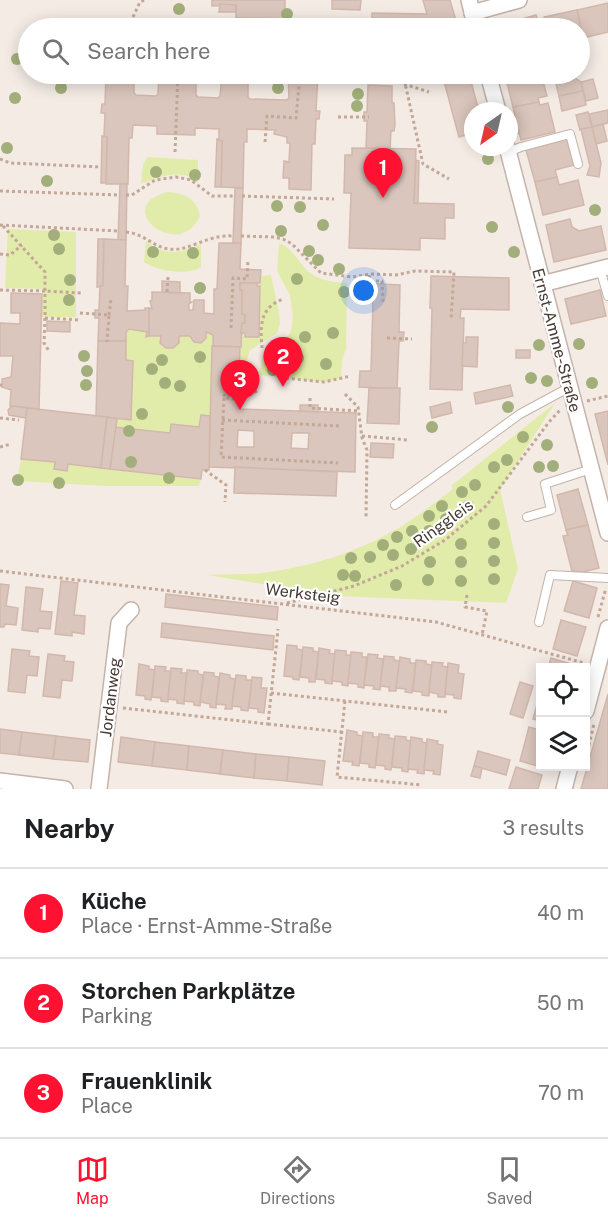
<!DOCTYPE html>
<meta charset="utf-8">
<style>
:root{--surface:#fff;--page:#f2f2f2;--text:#202124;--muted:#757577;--line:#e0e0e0;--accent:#ff1131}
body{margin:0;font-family:"Public Sans",sans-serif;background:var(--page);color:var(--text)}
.controls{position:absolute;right:18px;bottom:18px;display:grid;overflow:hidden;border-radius:0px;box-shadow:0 3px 15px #0003}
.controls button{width:54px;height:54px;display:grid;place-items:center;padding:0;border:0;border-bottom:2px solid var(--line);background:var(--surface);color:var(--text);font:30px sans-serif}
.compass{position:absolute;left:464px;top:102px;width:54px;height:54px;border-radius:50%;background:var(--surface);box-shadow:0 3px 15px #0003;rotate:214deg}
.you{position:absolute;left:364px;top:291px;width:21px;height:21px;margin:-15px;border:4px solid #fff;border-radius:50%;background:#1a73e8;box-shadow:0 0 0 9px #1a73e833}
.badge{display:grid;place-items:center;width:39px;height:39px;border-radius:50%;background:var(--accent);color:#fff;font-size:20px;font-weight:700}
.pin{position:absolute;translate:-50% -50px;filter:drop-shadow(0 2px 3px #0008)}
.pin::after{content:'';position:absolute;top:32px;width:21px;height:18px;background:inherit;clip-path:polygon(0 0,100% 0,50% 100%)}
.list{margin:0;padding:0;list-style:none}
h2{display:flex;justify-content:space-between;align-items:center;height:78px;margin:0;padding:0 24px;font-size:26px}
h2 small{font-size:20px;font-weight:400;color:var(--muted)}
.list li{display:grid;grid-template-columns:39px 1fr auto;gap:18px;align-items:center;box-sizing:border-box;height:90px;padding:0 24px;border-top:2px solid var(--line)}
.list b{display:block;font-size:22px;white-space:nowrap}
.list p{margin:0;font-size:20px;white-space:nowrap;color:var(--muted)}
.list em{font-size:20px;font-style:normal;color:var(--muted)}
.icon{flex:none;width:33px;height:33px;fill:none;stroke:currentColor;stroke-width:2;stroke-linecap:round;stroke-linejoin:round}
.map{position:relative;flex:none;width:608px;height:789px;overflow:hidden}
.search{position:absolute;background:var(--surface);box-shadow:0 3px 15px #0003;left:18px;right:18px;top:18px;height:66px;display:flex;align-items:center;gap:15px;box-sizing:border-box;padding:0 21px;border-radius:33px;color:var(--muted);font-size:22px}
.sheet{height:348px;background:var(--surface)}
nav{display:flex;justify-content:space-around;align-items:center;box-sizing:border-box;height:84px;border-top:2px solid var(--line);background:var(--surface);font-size:16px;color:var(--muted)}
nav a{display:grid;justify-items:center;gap:3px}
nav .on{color:var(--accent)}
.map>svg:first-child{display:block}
</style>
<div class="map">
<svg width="608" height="789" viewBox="0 0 608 789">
<rect width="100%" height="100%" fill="#f4ebe5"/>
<!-- green -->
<g fill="#e1ecaa">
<path d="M147,157L198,160V183C183,167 158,177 141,184L143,165Z"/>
<path d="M167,192C183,193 197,198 200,216C179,263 110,207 167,192Z"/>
<polygon points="8,229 76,232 76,317 41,317 43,289 5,288"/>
<path d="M146,241C165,256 180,254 201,244V267C188,276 156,271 144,262Z"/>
<path d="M279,243C292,249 295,256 303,266C314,280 331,282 347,283L346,349L342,359L341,378L324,382L259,375L263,355L282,346L291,331L293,316L290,295L277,271Z"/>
<polygon points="271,275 279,312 280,324 277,333 250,350 246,363 244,392 239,394 241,333 245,333 245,337 259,337 260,296 257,283 260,283 261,276"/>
<polygon points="129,329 147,332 146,337 161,336 161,343 166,348 173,348 178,343 179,336 190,336 194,342 201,342 206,332 213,335 210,416 201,415 199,427 170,433 116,427 117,419 131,420 133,361 126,360 126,332"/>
<path d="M555,403L500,489L518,569L506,603L336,596L207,575C225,574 244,575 262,573C311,567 362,551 405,524C421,514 437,501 453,489L451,486Z"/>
<polygon points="21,459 55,462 54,469 66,471 68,464 201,479 199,486 106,486 17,481"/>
</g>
<!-- building -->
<g fill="#dac6bc" stroke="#d2b8ac" stroke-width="1.5" fill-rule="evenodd">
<polygon points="212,0 285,0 285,19 236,18 236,5 212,6"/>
<polygon points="332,0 361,0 360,10 332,9"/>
<polygon points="423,0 450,0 458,28 372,28 372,13 427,14"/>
<polygon points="608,3 608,32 583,38 577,10"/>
<polygon points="220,4 236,5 236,12 219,12"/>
<polygon points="577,10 583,38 580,39 580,28 547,28 544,17"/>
<polygon points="536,15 540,28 497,28 498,26"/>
<polygon points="108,24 276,26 277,28 107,28"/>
<polygon points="106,74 134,74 134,93 136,95 156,96 158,94 159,74 196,74 196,95 198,97 218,98 220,96 222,74 248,74 248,97 250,99 286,100 289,98 288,74 318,74 316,111 320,111 319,119 316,119 315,144 312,144 311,190 289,189 289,178 283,178 284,161 289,162 290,143 287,143 287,137 274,134 275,130 247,129 247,142 244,142 243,188 221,187 222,141 219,141 219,129 195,128 195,135 157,134 157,126 133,125 132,138 129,138 128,184 106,184 107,137 104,136 105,113 101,113 102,104 105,104"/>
<polygon points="442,74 469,74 479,111 473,111 473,133 459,137"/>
<polygon points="511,74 541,74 547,96 538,98 539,102 513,107 505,75"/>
<polygon points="572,76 581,82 583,91 559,96 555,80"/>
<polygon points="593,79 598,98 586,101 581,82"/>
<polygon points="368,85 392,86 392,103 394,103 395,125 394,131 391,131 390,149 366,148 367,121 364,121 364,112 367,112"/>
<polygon points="583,91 586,105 562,111 559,96"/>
<polygon points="539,102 540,105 548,103 555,132 521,140 513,107"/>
<polygon points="608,110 608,123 592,127 589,114"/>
<polygon points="588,112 592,127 580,130 576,115"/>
<polygon points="603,124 607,141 596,144 592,127"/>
<polygon points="592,127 601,163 599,177 587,175 590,166 581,129"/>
<polygon points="102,136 107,137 106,183 101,183"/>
<polygon points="217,139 222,141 221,187 215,187"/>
<polygon points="567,139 574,165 555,170 557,177 535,182 526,150"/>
<polygon points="352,148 416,149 414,203 454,204 454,218 445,218 445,239 420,238 420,250 349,248 351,193 344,193 345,155 352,155"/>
<polygon points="416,160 419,161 418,203 414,203"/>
<polygon points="557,177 559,185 578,180 584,205 543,215 535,182"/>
<polygon points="120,184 127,184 126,240 118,240"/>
<polygon points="235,188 243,188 241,244 233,243"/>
<polygon points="570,219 572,227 579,231 601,226 606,250 554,262 546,225"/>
<polygon points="98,239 104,239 103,286 100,287 97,287"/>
<polygon points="104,239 126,240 125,286 128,286 127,311 145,310 145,308 149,308 149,336 146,337 147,332 129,329 126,332 126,341 98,341 99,318 95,318 95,310 99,310 100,286 103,286"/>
<polygon points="219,243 241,243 240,269 261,270 260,283 240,283 240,290 242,290 242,314 245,315 245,323 242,323 241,347 213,346 213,335 206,332 206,338 201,343 194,342 190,336 179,336 179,343 173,348 166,348 160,343 161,336 149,336 149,308 152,309 150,301 152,300 152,292 190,293 190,302 192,302 189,304 189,310 193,310 194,300 204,300 204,313 214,314 214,289 217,289"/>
<polygon points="431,276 509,278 509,310 461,309 460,318 464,318 462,390 430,389 432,308 430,308"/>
<polygon points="162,281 180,282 180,293 162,292"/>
<polygon points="240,283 257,283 257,286 260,286 259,337 245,337 245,333 241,333 242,323 245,323 245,315 242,314 242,290 240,290"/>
<polygon points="362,283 400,285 399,332 404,332 403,341 399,341 397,389 359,387 360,371 371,371 373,300 362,300"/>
<polygon points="600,290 606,316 571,324 565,299"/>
<polygon points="11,293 42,294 39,409 10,406 11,390 2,387 2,379 11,377 13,356 0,356 0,323 20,324 20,313 11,313"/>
<polygon points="47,321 70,322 70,332 47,331"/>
<polygon points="466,337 478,337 477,367 462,366 463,343 466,343"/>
<polygon points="98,341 126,341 126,360 133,361 131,420 96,416"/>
<path d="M212,346L240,347L238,409L356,413L355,472L209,467ZM238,430L254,431V447H237ZM292,433H309L308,449L291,448Z"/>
<rect x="516" y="350" width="14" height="8"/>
<polygon points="510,385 513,396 476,404 474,393"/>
<polygon points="369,388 400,388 399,424 367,423"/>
<polygon points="450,402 452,413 432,418 430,407"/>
<polygon points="300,405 318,405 318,412 300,411"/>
<polygon points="12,406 27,408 26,418 9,415 8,410"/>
<polygon points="27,408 107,417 101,468 68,464 67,471 54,469 55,462 21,459"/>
<polygon points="608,411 608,465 595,414"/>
<polygon points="201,415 210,416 209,470 202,470 201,479 110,469 114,427 170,433 171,424 199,427"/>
<polygon points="107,417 117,419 110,469 101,468"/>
<polygon points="371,443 394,444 393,458 370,457"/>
<polygon points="235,467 337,472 336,496 234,493"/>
<polygon points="578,489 588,525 566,530 557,495"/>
<polygon points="588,525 599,568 583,572 572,571 563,536 568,535 566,530"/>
<polygon points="61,581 78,583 74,615 85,616 84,634 72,632 72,636 55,634"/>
<polygon points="573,581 597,588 589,618 564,611"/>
<polygon points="0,584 9,585 6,606 18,608 16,625 5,624 4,627 0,627"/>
<polygon points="26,587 43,589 40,611 52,612 50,629 38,628 38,632 22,630"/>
<polygon points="166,594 278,607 277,620 165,607"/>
<polygon points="561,620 586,627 577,656 553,649"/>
<polygon points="162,623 274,636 273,650 161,637"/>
<polygon points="287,645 297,646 297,649 303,650 299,680 293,679 293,677 284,676"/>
<polygon points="303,647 313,648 313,651 319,652 315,682 309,682 309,678 300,677"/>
<polygon points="319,648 330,650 329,653 335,654 332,684 325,683 325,680 316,679"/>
<polygon points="12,649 30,651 29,656 39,657 37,676 27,675 25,693 8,691"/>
<polygon points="335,650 346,651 346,655 351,655 348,686 342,685 342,682 332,681"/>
<polygon points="351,652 362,653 362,657 367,657 364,688 358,687 358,684 348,683"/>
<polygon points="48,654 65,656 64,661 74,662 72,681 62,680 60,698 43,696"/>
<polygon points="368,654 378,655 377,658 383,659 380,690 373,689 374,686 364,685"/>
<polygon points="384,656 394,657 394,660 400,661 396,691 389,691 389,687 380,686"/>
<polygon points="400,657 410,659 410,663 416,663 412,693 405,692 406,689 396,688"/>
<polygon points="551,658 574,665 574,668 548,668"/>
<polygon points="416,660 426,661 426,664 432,665 429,696 422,695 422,692 413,691"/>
<polygon points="432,662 443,663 442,666 448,667 445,697 438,697 438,694 429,692"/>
<polygon points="448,663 459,665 458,673 464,674 461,699 454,698 454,695 445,694"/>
<polygon points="139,664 149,666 149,669 155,670 151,700 145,699 145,696 136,695"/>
<polygon points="155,666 166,667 165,671 171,671 168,702 161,701 161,698 152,697"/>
<polygon points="171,668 182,669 181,673 187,673 184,704 177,703 177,700 168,699"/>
<polygon points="187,670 198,671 198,674 203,675 200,706 194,705 194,702 184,701"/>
<polygon points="204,672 214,673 214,676 219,677 216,708 210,707 210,704 200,702"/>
<polygon points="220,673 230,675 230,678 235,679 232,709 225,709 226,705 216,704"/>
<polygon points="236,675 246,676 246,680 252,680 248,711 241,710 241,707 232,706"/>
<polygon points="252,677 262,678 261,688 267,688 264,713 258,712 258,709 249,708"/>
<polygon points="520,682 533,686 523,718 510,714"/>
<polygon points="540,694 540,721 533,719"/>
<polygon points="608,694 608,789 581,789"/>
<polygon points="529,727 540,730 540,766 546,766 545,768 520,761"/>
<polygon points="0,729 22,732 19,755 0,753"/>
<polygon points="347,730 357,732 357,735 363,736 359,766 352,765 353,762 343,761"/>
<polygon points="22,732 56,736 53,759 19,755"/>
<polygon points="363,732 373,733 373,737 379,737 375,768 369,767 369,764 360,763"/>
<polygon points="379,734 389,735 389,738 395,739 391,770 385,769 385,766 376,765"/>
<polygon points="56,736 90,740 88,762 53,759"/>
<polygon points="395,736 406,737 406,740 411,741 408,772 402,771 402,768 392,767"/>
<polygon points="121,737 155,742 152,766 118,762"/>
<polygon points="411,737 422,739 422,742 427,743 424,774 417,773 418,770 408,769"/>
<polygon points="427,739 438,741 437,744 443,745 440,775 433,774 434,771 424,770"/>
<polygon points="155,742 189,746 187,770 152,766"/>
<polygon points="189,746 223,750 220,774 187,770"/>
<polygon points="223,750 256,754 254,778 220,774"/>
<polygon points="478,751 510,760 506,775 474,766"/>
<polygon points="256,754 289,757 287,781 254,778"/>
<polygon points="289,757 325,761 322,785 287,781"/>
<polygon points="474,766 482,768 480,778 471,776"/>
<polygon points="516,767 542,775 538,789 509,789"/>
</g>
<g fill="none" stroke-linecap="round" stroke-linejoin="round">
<defs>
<g id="lane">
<polyline points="508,152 521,147 570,134 578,164"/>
<polyline points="600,269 608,296"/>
<polyline points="395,505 520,414 570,387"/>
<polyline points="527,517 551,510 545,484 591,469"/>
<polyline points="539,622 550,575 608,578"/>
</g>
<g id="street">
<polyline points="469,0 476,28"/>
<polyline points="472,13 519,0"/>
<polyline points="488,74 498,111"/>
<polyline points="507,147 608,533"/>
<polyline points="542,284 608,267"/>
<polyline points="586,711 608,628"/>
<polyline points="0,781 65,789"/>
<polyline points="99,789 119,623 131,610"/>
<polyline points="564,789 570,766"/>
</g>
</defs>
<!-- lane casing -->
<use href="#lane" stroke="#c3b3aa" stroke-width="10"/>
<!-- street casing -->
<use href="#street" stroke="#c3b3aa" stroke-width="18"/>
<!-- path -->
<g stroke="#c3a797" stroke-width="3" stroke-dasharray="3 3" stroke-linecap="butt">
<polyline points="133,17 140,2 145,0"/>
<polyline points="403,74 423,164 449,179"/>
<polyline points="404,84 429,92"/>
<polyline points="513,114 518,137"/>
<polyline points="338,117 369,117"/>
<polyline points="265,142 267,116 296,118 300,75"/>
<polyline points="175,152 178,74"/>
<polyline points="0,159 10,163 101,167"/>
<polyline points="0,191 120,195"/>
<polyline points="126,195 132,195 155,180 176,177 191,180 212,196 234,196"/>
<polyline points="242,196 334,199"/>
<polyline points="0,225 119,231"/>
<polyline points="3,226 45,272 45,291 81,293"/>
<path d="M126,232C145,234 153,247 169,249C189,252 207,234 233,236"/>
<polyline points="241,236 273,237 283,239 292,244 321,273 352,277 372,274 396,275 415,271 454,272 451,320"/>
<polyline points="0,254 10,255 22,245"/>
<polyline points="369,275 370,281 382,281 383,302"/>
<polyline points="0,290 45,291 45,318 80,320"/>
<polyline points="167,292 168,277"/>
<polyline points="80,313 109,315 107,342"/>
<polyline points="109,315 111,299"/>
<polyline points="45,318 44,343 49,351"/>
<polyline points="231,328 233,278 247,279 248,260"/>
<polyline points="387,338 412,339"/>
<polyline points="278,339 282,346 284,378 324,382 351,376"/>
<path d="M262,348C261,334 259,316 271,306C275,302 280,301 284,298"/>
<polyline points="226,370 224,398 239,399 257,391"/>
<polyline points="0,385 2,385"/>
<polyline points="345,394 358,407 362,438 367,450 366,517"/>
<polyline points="224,398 221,457 338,463"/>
<polyline points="310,398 310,408 359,411"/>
<polyline points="587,401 608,396"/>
<polyline points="0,418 19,420"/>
<polyline points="222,420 339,426"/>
<polyline points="362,436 408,440"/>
<polyline points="0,447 11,444"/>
<polyline points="205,470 226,485 225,502"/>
<polyline points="0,571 436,622 584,663"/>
<polyline points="467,595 465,607 487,611 482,635"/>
<polyline points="287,603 354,586 402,566 445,540 486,506 549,422 561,409"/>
<polyline points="598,617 606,588"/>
<polyline points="271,693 448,712"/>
<polyline points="345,701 337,777 422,785"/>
<polyline points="123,708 268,724 278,629"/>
<polyline points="268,724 342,732"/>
<polyline points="586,757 594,724"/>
</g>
<!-- lane -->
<use href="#lane" stroke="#fff" stroke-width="8"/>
<!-- street -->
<use href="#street" stroke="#fff" stroke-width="15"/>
</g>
<!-- trees -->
<g fill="#a2af7a">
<circle cx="179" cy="9" r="6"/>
<circle cx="287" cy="14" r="6"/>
<circle cx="17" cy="59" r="6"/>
<circle cx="61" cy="88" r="6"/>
<circle cx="278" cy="88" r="6"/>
<circle cx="358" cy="94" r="6"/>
<circle cx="15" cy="98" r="6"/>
<circle cx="357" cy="106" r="6"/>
<circle cx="7" cy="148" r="6"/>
<circle cx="488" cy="159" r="6"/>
<circle cx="156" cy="172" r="6"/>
<circle cx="195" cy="175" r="6"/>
<circle cx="47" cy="181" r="6"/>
<circle cx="277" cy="206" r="6"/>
<circle cx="300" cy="207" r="6"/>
<circle cx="595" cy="210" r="6"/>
<circle cx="323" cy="225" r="6"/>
<circle cx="492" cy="227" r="6"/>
<circle cx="281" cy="231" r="6"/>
<circle cx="54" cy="235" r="6"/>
<circle cx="59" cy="249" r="6"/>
<circle cx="309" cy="251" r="6"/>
<circle cx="153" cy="252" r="6"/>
<circle cx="514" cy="252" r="6"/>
<circle cx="193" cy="253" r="6"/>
<circle cx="318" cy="260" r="6"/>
<circle cx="339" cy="269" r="6"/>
<circle cx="297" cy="279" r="6"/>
<circle cx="70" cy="280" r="6"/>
<circle cx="200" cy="288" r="6"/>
<circle cx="344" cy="292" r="6"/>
<circle cx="69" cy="300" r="6"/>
<circle cx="333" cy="333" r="6"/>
<circle cx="305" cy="337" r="6"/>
<circle cx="579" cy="344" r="6"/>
<circle cx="539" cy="345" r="6"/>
<circle cx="84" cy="356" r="6"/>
<circle cx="200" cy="357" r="6"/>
<circle cx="298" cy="358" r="6"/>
<circle cx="162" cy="360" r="6"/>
<circle cx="326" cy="364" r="6"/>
<circle cx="152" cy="369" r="6"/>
<circle cx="273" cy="370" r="6"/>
<circle cx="87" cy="371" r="6"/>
<circle cx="531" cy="378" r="6"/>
<circle cx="547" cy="381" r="6"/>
<circle cx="165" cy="383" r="6"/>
<circle cx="592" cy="383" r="6"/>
<circle cx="86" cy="385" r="6"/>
<circle cx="180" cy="386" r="6"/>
<circle cx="508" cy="407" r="6"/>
<circle cx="142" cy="414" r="6"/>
<circle cx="432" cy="427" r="6"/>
<circle cx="129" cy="431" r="6"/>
<circle cx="523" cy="437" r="6"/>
<circle cx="547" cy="445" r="6"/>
<circle cx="507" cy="460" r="6"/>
<circle cx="131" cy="462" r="6"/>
<circle cx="553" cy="466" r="6"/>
<circle cx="494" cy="467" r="6"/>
<circle cx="539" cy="467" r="6"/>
<circle cx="169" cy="478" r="6"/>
<circle cx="18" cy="480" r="6"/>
<circle cx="59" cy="483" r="6"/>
<circle cx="475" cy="485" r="6"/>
<circle cx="462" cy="492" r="6"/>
<circle cx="442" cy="506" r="6"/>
<circle cx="468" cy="506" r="6"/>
<circle cx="429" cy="516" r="6"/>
<circle cx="446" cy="519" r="6"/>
<circle cx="494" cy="524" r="6"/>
<circle cx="412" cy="531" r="6"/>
<circle cx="429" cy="531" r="6"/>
<circle cx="397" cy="537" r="6"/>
<circle cx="494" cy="543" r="6"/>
<circle cx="461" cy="544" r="6"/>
<circle cx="383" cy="545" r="6"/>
<circle cx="411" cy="549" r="6"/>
<circle cx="393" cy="555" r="6"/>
<circle cx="370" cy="557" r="6"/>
<circle cx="351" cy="558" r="6"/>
<circle cx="494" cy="561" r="6"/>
<circle cx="430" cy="562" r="6"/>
<circle cx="461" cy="562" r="6"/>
<circle cx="343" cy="575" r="6"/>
<circle cx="355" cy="576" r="6"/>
<circle cx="494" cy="579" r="6"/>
<circle cx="428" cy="580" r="6"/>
<circle cx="461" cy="581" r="6"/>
<circle cx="396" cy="585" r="6"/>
</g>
<g text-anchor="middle" stroke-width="4.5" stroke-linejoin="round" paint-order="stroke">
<!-- street labels -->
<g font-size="16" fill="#473a34" stroke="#fff">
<text transform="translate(557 340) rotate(75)" y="6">Ernst-Amme-Straße</text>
<text transform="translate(443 523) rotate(-36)" y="6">Ringgleis</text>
<text transform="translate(303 593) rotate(7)" y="6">Werksteig</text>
<text transform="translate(110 697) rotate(-83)" y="6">Jordanweg</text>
</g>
</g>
</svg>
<div class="controls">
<button><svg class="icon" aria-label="locate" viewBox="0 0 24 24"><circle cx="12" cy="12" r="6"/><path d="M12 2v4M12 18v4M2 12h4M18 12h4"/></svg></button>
<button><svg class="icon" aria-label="layers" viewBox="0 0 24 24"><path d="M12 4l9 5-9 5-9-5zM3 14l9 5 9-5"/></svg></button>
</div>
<svg class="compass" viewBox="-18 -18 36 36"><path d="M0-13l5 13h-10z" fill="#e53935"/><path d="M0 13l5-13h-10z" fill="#757577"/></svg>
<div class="you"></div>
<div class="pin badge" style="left:383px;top:198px">1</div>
<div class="pin badge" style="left:283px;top:387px">2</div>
<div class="pin badge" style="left:240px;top:410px">3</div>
<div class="search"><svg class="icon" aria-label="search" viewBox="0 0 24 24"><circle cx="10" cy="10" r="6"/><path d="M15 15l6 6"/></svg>Search here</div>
</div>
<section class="sheet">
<h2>Nearby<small>3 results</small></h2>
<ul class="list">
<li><span class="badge">1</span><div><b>Küche</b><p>Place · Ernst-Amme-Straße</p></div><em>40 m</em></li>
<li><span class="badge">2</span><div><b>Storchen Parkplätze</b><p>Parking</p></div><em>50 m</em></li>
<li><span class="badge">3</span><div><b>Frauenklinik</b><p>Place</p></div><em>70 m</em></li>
</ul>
</section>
<nav>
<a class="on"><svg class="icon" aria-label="map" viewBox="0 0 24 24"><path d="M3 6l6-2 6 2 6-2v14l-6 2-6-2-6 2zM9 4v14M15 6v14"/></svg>Map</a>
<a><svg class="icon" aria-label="directions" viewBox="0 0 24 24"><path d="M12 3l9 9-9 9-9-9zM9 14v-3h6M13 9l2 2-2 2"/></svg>Directions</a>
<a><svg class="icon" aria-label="saved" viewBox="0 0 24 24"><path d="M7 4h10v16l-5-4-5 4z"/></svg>Saved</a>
</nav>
